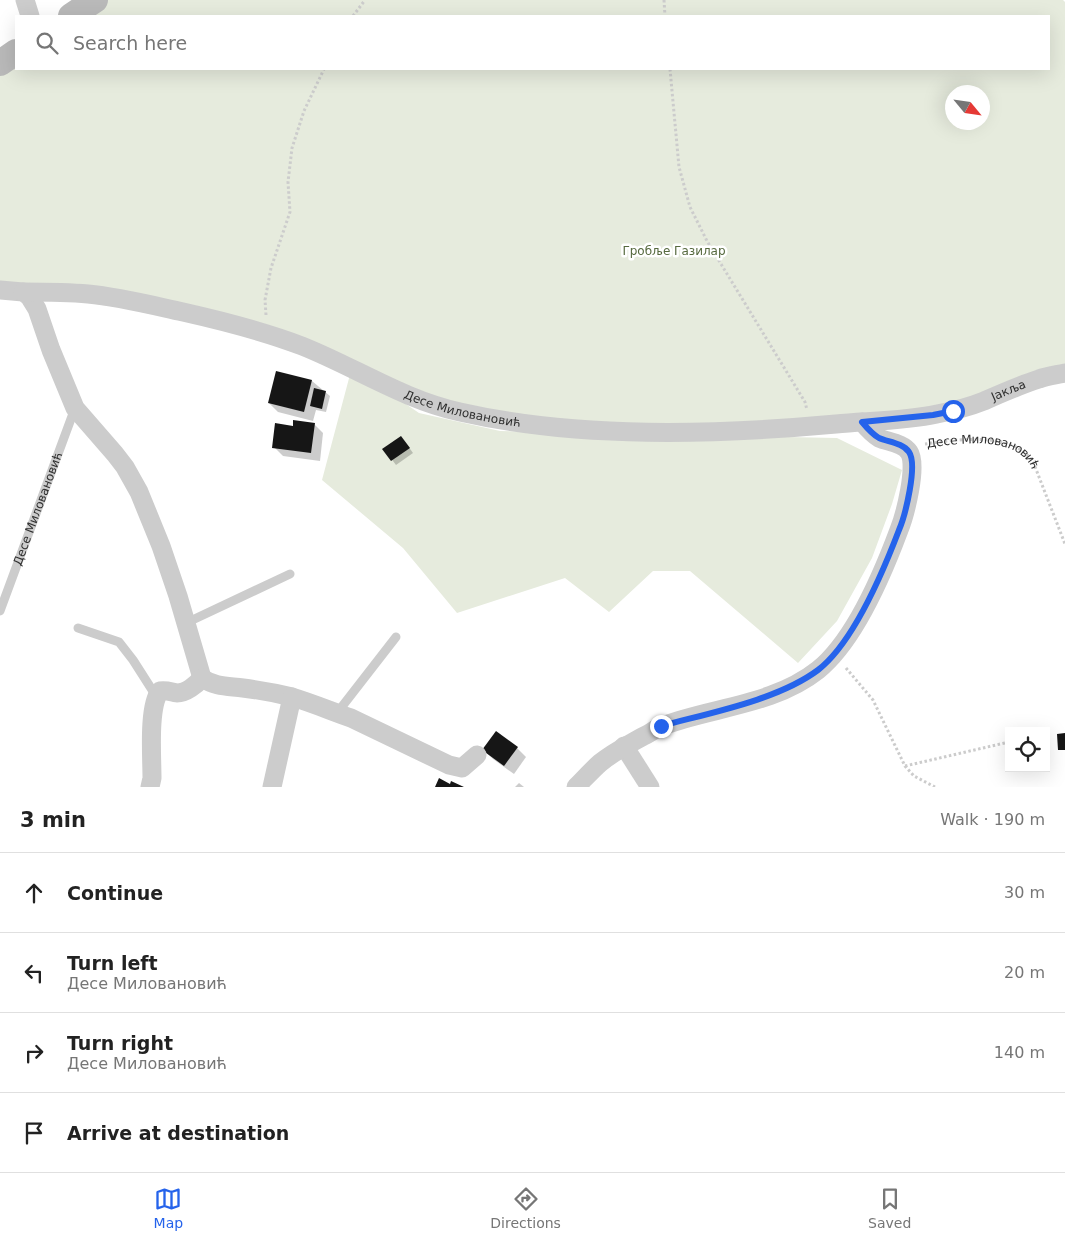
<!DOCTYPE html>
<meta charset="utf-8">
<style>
:root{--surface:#fff;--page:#f2f2f2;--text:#222;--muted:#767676;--line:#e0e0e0;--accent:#2563eb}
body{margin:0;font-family:"DejaVu Sans",sans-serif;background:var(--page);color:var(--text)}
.controls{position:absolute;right:15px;bottom:15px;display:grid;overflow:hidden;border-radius:0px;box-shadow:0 5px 20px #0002}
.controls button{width:45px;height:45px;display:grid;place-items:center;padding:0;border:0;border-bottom:1px solid var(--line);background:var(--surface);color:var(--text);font:25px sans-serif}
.compass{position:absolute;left:945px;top:85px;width:45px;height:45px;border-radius:50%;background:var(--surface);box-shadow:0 5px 20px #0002;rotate:119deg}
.stop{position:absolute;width:15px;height:15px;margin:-11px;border:4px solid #2563eb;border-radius:50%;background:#fff}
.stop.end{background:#2563eb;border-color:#fff;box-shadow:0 1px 5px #0008}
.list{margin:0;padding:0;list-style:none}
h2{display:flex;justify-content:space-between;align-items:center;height:65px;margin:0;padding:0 20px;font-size:21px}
h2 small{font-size:16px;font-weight:400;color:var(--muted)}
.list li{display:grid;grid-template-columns:32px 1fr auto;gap:15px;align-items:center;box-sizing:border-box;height:80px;padding:0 20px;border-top:1px solid var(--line)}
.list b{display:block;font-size:19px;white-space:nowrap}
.list p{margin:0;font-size:16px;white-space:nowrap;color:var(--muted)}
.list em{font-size:16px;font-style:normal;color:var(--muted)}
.icon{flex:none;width:28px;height:28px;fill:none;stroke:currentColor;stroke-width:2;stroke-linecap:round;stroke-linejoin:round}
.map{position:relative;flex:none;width:1065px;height:787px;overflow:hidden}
.search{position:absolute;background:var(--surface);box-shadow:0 5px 20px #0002;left:15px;right:15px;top:15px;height:55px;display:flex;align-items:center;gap:12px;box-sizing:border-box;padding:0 18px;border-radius:0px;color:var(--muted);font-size:19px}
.sheet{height:385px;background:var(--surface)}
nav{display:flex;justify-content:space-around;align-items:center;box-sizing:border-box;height:70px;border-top:1px solid var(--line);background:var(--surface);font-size:14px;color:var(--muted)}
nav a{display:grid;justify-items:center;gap:2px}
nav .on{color:var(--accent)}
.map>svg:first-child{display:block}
</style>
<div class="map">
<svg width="1065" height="787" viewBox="0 0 1065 787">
<rect width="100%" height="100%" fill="#fff"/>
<!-- green -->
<path fill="#e6ebdd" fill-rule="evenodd" d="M95,0H1063L1065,2V373L983,401L767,429L489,418L356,370L419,413L500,431L837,438L902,470L892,504L872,558L837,621L798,663L690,571H653L609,612L565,578L457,613L403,548L322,480L352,367L226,323L0,290V63L16,52V69H1049V16H71ZM952,92H982V122H952Z"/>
<!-- shadow -->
<g fill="#0003">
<polygon points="312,381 330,396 326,412 316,410 313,421 278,412 269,403"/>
<polygon points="314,424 323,433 320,461 283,456 274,447 294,427"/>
<polygon points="405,442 413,453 396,465 384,449"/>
<polygon points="517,748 526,757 514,774 493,759 484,750"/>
<polygon points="519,783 524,787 515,787"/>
</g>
<!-- building -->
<g fill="#161616">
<polygon points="276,371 312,380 304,412 268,403"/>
<polygon points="314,388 326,391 322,409 310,406"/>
<polygon points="293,420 315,423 311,453 272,448 275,423 293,426"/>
<polygon points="401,436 410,448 391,461 382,449"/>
<polygon points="496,731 518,747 504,766 482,750"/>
<polygon points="1065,733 1065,750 1058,750 1057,734"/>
<polygon points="439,778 450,784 451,781 464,787 435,787"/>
</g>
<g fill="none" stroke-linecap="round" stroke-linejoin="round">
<!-- path -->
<g stroke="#ccc" stroke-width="3" stroke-dasharray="2.5 2.5" stroke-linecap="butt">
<polyline points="664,0 665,16"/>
<polyline points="353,16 365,0"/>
<polyline points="670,69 679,167 690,207 707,241 805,402 807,410"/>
<polyline points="266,315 265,300 271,268 290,212 288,182 292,148 304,111 324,69"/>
<path id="s1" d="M925,444C953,440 1005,432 1027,455C1030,457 1032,461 1034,464L1065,544"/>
<polyline points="846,668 873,700 905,766 914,776 935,787"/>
<polyline points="905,766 1009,742"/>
</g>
<!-- service -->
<g stroke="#ccc" stroke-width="9">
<path id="s2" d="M0,611L75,408"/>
<polyline points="186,623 290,574"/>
<polyline points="78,628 119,642 133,660 156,696"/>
<polyline points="337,713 396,637"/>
</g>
<!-- minor -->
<g stroke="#ccc" stroke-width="19">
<polyline points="25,0 30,16"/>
<path d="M0,290L23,292L29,296L37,309L51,350L75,408L115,454L125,467L139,492L161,546L178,596L202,678C215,687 229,686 243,688C259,690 276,693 292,697C312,703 331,711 351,718L449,765L462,768L477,755"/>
<path id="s3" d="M23,292C45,292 66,292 88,294C120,297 151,305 183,312C223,321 263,331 302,346C355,367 404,400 460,412C579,439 715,435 836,424C869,421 904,421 937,414C953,411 969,407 984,401C1002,393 1020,385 1039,379C1047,376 1056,375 1065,373"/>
<polyline points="624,746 650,787"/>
<path d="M150,787L152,778C152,756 148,707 160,691C167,690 171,692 177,693C186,693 196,685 202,678"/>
<polyline points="272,787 292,697"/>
<path d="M576,787C584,779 592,770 600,763C613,752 628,745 642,737C649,734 655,729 662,726C713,707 774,705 818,670C854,641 883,573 899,530C905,515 918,465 909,452C903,443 888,442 879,438C872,434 867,428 862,422"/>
</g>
<!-- secondary -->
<g stroke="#b9b9b9" stroke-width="26">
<polyline points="71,16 95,0"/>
<polyline points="0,63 16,52"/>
</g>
</g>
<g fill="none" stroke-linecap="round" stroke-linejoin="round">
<!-- route -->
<path stroke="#2563eb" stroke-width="6" d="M661,726C709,713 778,700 818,670C853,643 883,572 899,530C905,516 918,465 909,452C903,443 888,442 879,438C872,434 867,428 862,422L933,415L953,411"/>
</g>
<g text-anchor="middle" stroke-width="5" stroke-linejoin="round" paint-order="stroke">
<!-- park labels -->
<g font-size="12" fill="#56693e" stroke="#fff">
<text x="674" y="255">Гробље Газилар</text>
</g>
<!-- street labels -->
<g font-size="12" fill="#2f2f2f" stroke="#fff">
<text dy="4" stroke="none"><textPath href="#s3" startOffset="1012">Јакља</textPath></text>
<text dy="4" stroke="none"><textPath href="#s3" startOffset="459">Десе Миловановић</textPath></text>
<text dy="4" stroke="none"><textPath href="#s1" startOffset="62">Десе Миловановић</textPath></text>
<text dy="4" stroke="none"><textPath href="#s2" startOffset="109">Десе Миловановић</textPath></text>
</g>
</g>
</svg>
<div class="controls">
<button><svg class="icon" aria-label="locate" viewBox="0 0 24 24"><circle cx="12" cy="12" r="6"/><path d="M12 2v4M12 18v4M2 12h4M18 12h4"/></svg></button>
</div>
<svg class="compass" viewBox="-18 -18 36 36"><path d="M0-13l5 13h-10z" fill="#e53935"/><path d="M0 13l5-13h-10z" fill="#767676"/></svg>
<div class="stop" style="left:953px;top:411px"></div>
<div class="stop end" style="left:661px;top:726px"></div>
<div class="search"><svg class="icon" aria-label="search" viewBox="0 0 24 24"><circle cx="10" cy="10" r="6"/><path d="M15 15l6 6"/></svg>Search here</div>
</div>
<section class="sheet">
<h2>3 min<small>Walk · 190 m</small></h2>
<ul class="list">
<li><svg class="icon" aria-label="ahead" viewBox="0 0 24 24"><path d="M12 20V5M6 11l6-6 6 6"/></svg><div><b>Continue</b></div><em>30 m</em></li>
<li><svg class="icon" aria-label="left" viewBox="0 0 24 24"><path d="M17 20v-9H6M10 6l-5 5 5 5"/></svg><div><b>Turn left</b><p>Десе Миловановић</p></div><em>20 m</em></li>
<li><svg class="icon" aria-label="right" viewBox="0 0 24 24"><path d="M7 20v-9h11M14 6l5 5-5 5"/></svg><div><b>Turn right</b><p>Десе Миловановић</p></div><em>140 m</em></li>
<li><svg class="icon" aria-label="arrive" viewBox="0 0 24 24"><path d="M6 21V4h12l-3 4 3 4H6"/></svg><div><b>Arrive at destination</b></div></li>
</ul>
</section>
<nav>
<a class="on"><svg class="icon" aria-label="map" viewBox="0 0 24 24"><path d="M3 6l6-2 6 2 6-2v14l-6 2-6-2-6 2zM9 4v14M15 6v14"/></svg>Map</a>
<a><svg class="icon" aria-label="directions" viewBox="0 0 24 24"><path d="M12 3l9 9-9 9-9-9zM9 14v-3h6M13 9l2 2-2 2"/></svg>Directions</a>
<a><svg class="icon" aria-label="saved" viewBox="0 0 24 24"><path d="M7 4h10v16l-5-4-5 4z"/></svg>Saved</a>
</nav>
